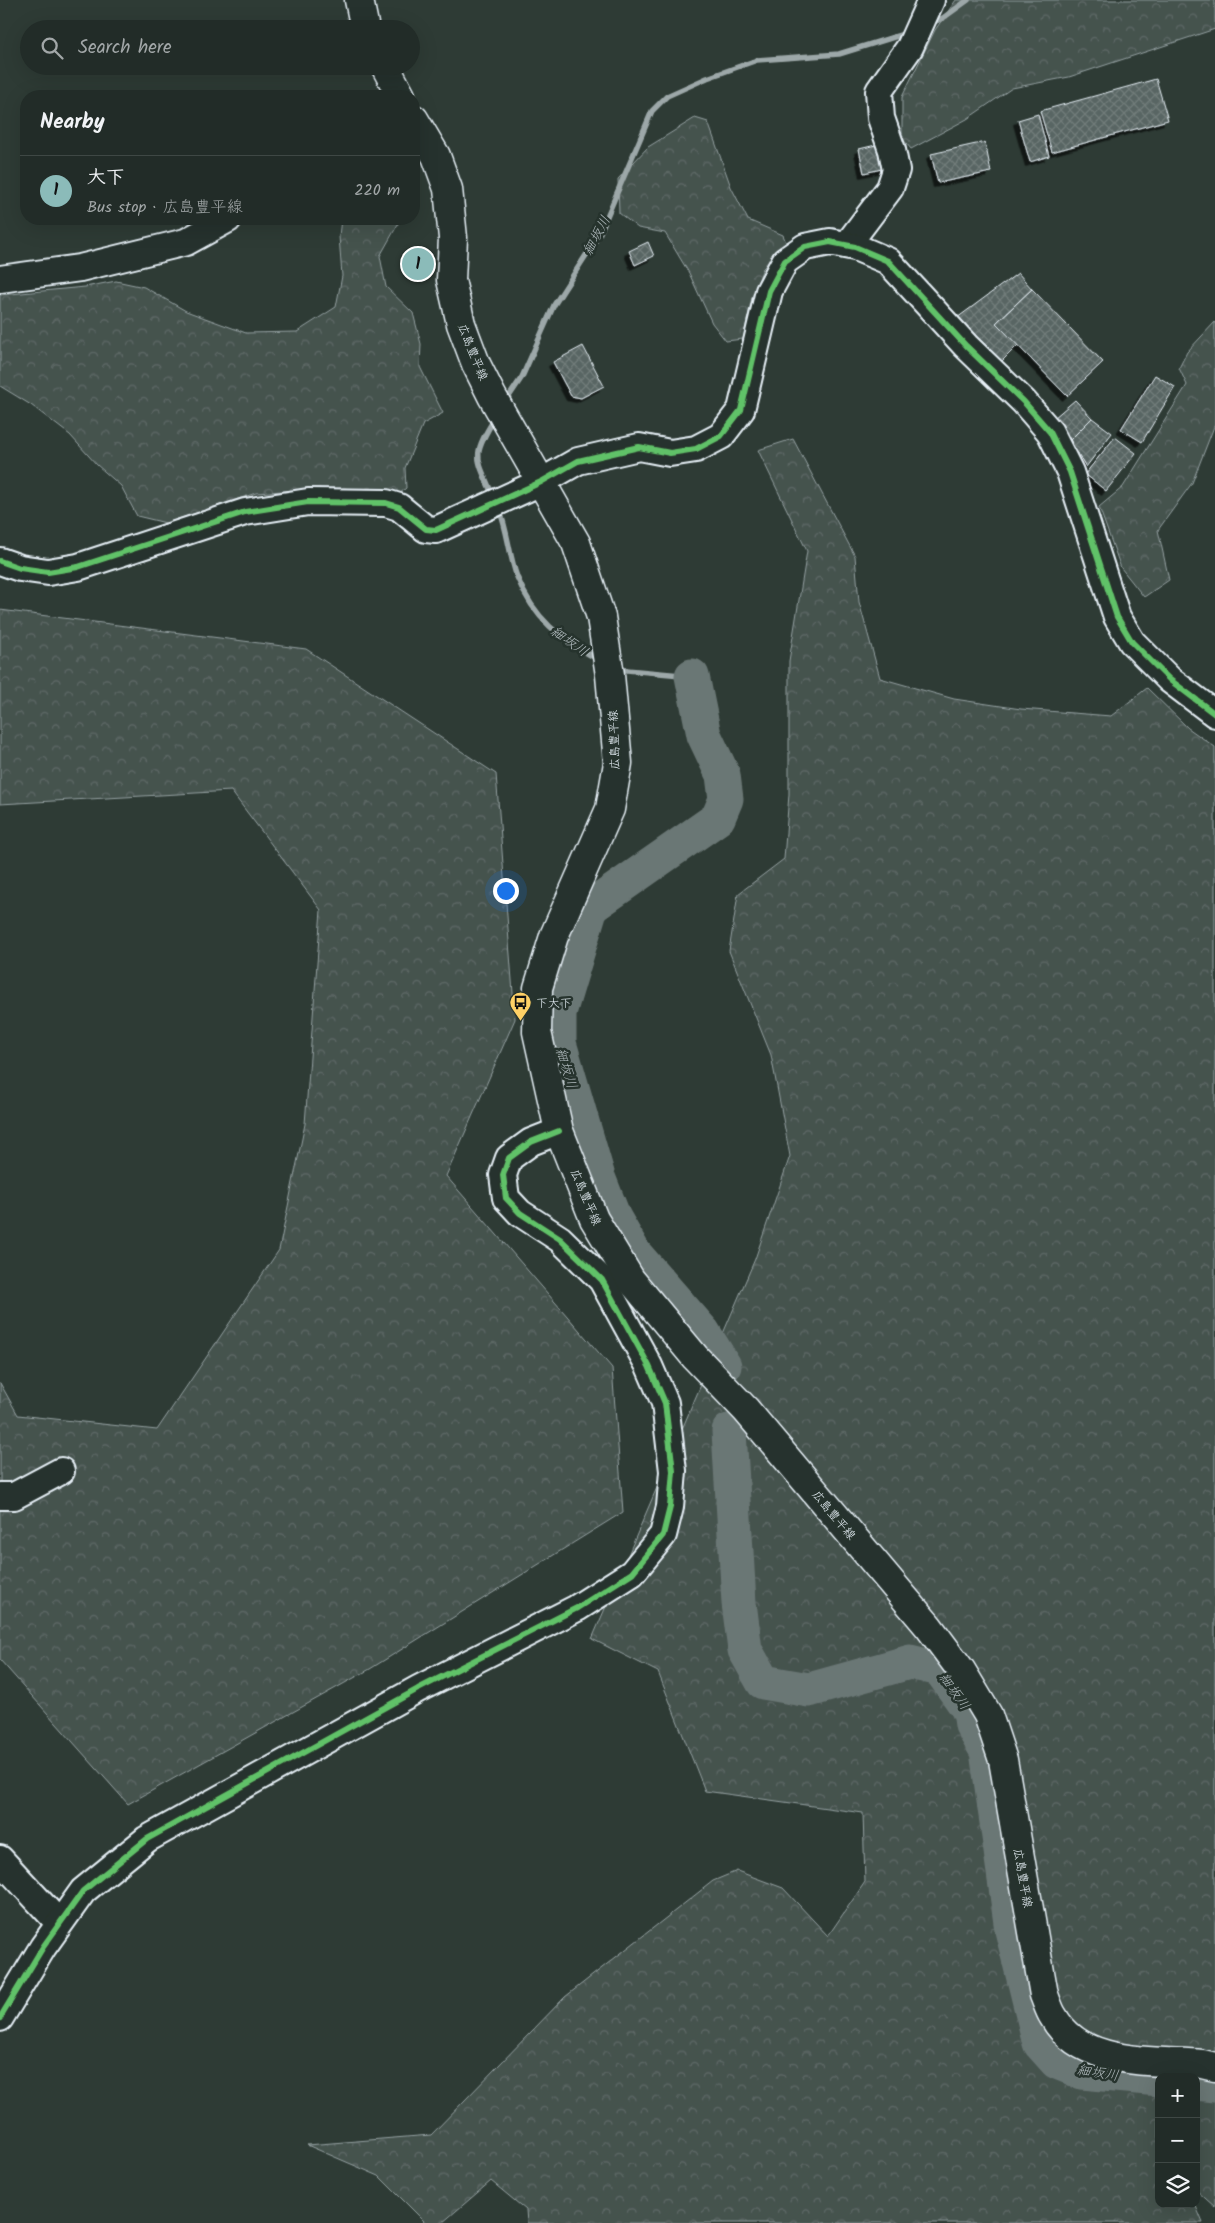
<!DOCTYPE html>
<meta charset="utf-8">
<style>
:root{--surface:#222c28;--page:#2e3834;--text:#f1f3f6;--muted:#a2a7a8;--line:#3f4845;--accent:#8bbbb9}
body{margin:0;font-family:Kalam,"Klee One",sans-serif;background:var(--page);color:var(--text)}
.controls{position:absolute;right:15px;bottom:15px;display:grid;overflow:hidden;border-radius:10px;box-shadow:0 5px 20px #0002}
.controls button{width:45px;height:45px;display:grid;place-items:center;padding:0;border:0;border-bottom:1px solid var(--line);background:var(--surface);color:var(--text);font:25px sans-serif}
.you{position:absolute;left:505px;top:890px;width:18px;height:18px;margin:-12px;border:4px solid #fff;border-radius:50%;background:#1a73e8;box-shadow:0 0 0 8px #1a73e833}
.badge{display:grid;place-items:center;width:32px;height:32px;border-radius:50%;background:var(--accent);color:#111;font-size:16px;font-weight:700}
.pin{position:absolute;translate:-50% -50%;border:2px solid #fff;box-shadow:0 1px 5px #0006}
.list{margin:0;padding:0;list-style:none}
h2{display:flex;justify-content:space-between;align-items:center;height:65px;margin:0;padding:0 20px;font-size:21px}
h2 small{font-size:16px;font-weight:400;color:var(--muted)}
.list li{display:grid;grid-template-columns:32px 1fr auto;gap:15px;align-items:center;box-sizing:border-box;height:70px;padding:0 20px;border-top:1px solid var(--line)}
.list b{display:block;font-size:19px;white-space:nowrap}
.list p{margin:0;font-size:16px;white-space:nowrap;color:var(--muted)}
.list em{font-size:16px;font-style:normal;color:var(--muted)}
.icon{flex:none;width:28px;height:28px;fill:none;stroke:currentColor;stroke-width:2;stroke-linecap:round;stroke-linejoin:round}
.map{position:relative;flex:none;width:1215px;height:2223px;overflow:hidden}
.search{position:absolute;background:var(--surface);box-shadow:0 5px 20px #0002;left:20px;top:20px;width:400px;height:55px;display:flex;align-items:center;gap:12px;box-sizing:border-box;padding:0 18px;border-radius:28px;color:var(--muted);font-size:19px}
.panel{position:absolute;background:var(--surface);box-shadow:0 5px 20px #0002;left:20px;top:90px;width:400px;height:135px;border-radius:20px}
.map>svg:first-child{display:block}
</style>
<div class="map">
<svg width="1215" height="2223" viewBox="0 0 1215 2223">
<defs>
<pattern id="forest-crowns" width="20" height="18" patternUnits="userSpaceOnUse" patternTransform="scale(1.25)"><rect width="20" height="18" fill="#45524e"/><path d="M2 6a3 3 0 1 1 6 0M12 15a3 3 0 1 1 6 0" fill="none" stroke="#606b68"/></pattern>
<pattern id="building-cross-hatch" width="8" height="8" patternUnits="userSpaceOnUse" patternTransform="scale(1.25)"><rect width="8" height="8" fill="#596563"/><path d="M0 0l8 8M0 8l8-8" fill="none" stroke="#717c7a"/></pattern>
<filter id="shadow"><feDropShadow dx="-4.5" dy="4.5" stdDeviation="0" flood-color="#0009"/></filter>
</defs>
<rect width="100%" height="100%" fill="#2e3b35"/>
<filter id="ink" filterUnits="userSpaceOnUse"><feTurbulence type="fractalNoise" baseFrequency=".02" numOctaves="2"/><feDisplacementMap in="SourceGraphic" scale="10" xChannelSelector="R" yChannelSelector="G"/><feConvolveMatrix kernelMatrix="1 2 1 2 8 2 1 2 1" color-interpolation-filters="sRGB"/></filter>
<g filter="url(#ink)">
<!-- forest -->
<g fill="url(#forest-crowns)" stroke="#96a2a3">
<polygon points="956,0 1215,0 1215,29 1069,77 1012,88 967,119 911,149 902,138 902,97 935,30"/>
<polygon points="695,118 708,122 731,187 748,220 783,235 787,245 763,268 752,297 743,339 726,341 712,323 689,273 665,233 638,228 619,213 618,179 648,147"/>
<polygon points="341,219 396,219 398,224 380,256 386,287 413,313 421,344 420,367 443,413 423,424 405,468 406,488 397,496 309,489 256,493 166,523 137,516 121,486 97,465 70,435 31,405 0,386 0,295 85,287 116,281 144,287 186,311 246,333 297,332 336,307 342,276 339,236"/>
<polygon points="1215,322 1215,424 1192,483 1158,530 1169,580 1144,597 1121,568 1099,507 1123,487 1187,385 1179,368 1187,352"/>
<polygon points="793,439 855,556 859,602 880,678 954,699 1021,709 1111,716 1147,688 1188,728 1215,747 1215,2207 1196,2190 1196,2077 1159,2077 1159,2204 1195,2204 1203,2223 527,2223 526,2210 491,2181 442,2223 426,2223 379,2176 307,2145 431,2135 565,1997 713,1881 737,1871 783,1888 828,1936 865,1882 863,1813 705,1791 658,1672 592,1639 755,1259 790,1156 771,1055 729,951 738,894 784,859 789,794 789,661 807,551 758,450"/>
<polygon points="0,610 306,649 496,774 515,1019 446,1176 612,1368 623,1512 370,1669 128,1804 0,1660 0,1383 18,1415 157,1430 279,1250 305,1124 321,910 231,791 0,804"/>
</g>
<g fill="none" stroke-linecap="round" stroke-linejoin="round">
<!-- stream -->
<g stroke="#9da8a9" stroke-width="5.5">
<polyline points="929,24 943,18 968,0"/>
<polyline points="504,404 522,377 554,305 599,235 652,111 667,96 707,78 757,60 839,54 907,33"/>
<path d="M493,496C476,456 471,457 495,418"/>
<path d="M499,509C508,531 509,555 517,577C534,619 560,639 599,660"/>
<polyline points="616,669 692,676"/>
</g>
<!-- river -->
<g stroke="#6b7775" stroke-width="35">
<polyline points="692,676 704,735 723,775 726,799 718,818 591,907 559,1013 559,1043 598,1177 614,1218 634,1253 703,1332 724,1366"/>
<polyline points="729,1431 739,1603 745,1650 763,1682 809,1690 910,1662 940,1669 970,1711 972,1725 987,1751 1012,1930 1040,2043 1057,2062 1082,2072 1159,2079"/>
<polyline points="1196,2083 1215,2085"/>
</g>
</g>
<!-- building -->
<g fill="url(#building-cross-hatch)" stroke="#e8f1f8" filter="url(#shadow)">
<polygon points="1156,79 1168,120 1052,152 1040,111"/>
<polygon points="1038,114 1049,156 1030,162 1018,120"/>
<polygon points="985,142 991,172 938,183 931,154"/>
<polygon points="880,144 886,168 864,173 859,149"/>
<polygon points="648,242 654,256 635,265 629,251"/>
<polygon points="1018,273 1032,289 996,323 1018,345 1000,363 957,318"/>
<polygon points="1032,289 1103,362 1067,396 996,323"/>
<polygon points="583,346 604,386 581,398 571,396 553,362"/>
<polygon points="1155,375 1175,387 1142,442 1121,429"/>
<polygon points="1075,400 1092,418 1070,440 1054,418"/>
<polygon points="1092,418 1112,433 1086,467 1070,440"/>
<polygon points="1115,437 1136,453 1106,491 1085,474"/>
</g>
<g fill="none" stroke-linecap="round" stroke-linejoin="round">
<defs>
<g id="minor">
<polyline points="847,245 890,188 896,170 892,150 881,118 879,91 910,47 931,0"/>
<polyline points="0,279 80,268 186,242 228,219"/>
<polyline points="0,561 20,568 48,572 78,567 245,512 308,502 386,503 399,507 426,529 436,530 541,482 578,461 639,447 670,453 696,449 721,436 741,410 769,291 785,261 805,247 830,242 855,247 888,261 966,346 1024,402 1050,432 1070,472 1117,617 1132,642 1170,680 1215,714"/>
<polyline points="0,1496 14,1496 61,1471"/>
<polyline points="0,1859 59,1923"/>
<polyline points="0,2018 43,1947 83,1891 147,1839 418,1689 577,1608 632,1573 663,1535 670,1507 673,1471 665,1403 649,1366 602,1280 560,1239 520,1213 506,1198 503,1175 509,1158 531,1142 559,1131"/>
</g>
<g id="major">
<polyline points="359,0 365,29"/>
<polyline points="385,66 401,96"/>
<path d="M414,119L436,156L448,189L453,238L451,280L461,324L476,364L492,396L576,543L601,617L610,675L618,763L610,809L554,936L538,988L537,1032L559,1131L594,1219L631,1280L695,1357L746,1410L929,1627L961,1670L988,1715L1003,1760L1044,1995C1047,2002 1049,2010 1053,2016C1081,2067 1152,2060 1202,2064L1215,2067"/>
</g>
</defs>
<!-- minor casing -->
<use href="#minor" stroke="#e8f1f8" stroke-width="30"/>
<!-- major casing -->
<use href="#major" stroke="#e8f1f8" stroke-width="31"/>
<!-- minor -->
<use href="#minor" stroke="#26332d" stroke-width="26"/>
<!-- major -->
<use href="#major" stroke="#26332d" stroke-width="28"/>
<defs>
<g id="cycleway">
<polyline points="0,561 20,568 48,572 78,567 245,512 308,502 386,503 399,507 426,529 436,530 541,482 578,461 639,447 670,453 696,449 721,436 741,410 769,291 785,261 805,247 830,242 855,247 888,261 966,346 1024,402 1050,432 1070,472 1117,617 1132,642 1170,680 1215,714"/>
<polyline points="0,2018 43,1947 83,1891 147,1839 418,1689 577,1608 632,1573 663,1535 670,1507 673,1471 665,1403 649,1366 602,1280 560,1239 520,1213 506,1198 503,1175 509,1158 531,1142 559,1131"/>
</g>
</defs>
<!-- cycleway casing -->
<use href="#cycleway" stroke="#26332d" stroke-width="9"/>
<!-- cycleway -->
<use href="#cycleway" stroke="#61c268" stroke-width="6"/>
</g>
</g>
<!-- icons -->
<defs>
<symbol id="bus-pin" viewBox="-11 -11 22 30"><path d="M0 17L-7.5 6A9.5 9.5 0 1 1 7.5 6Z" fill="#ffd166" stroke="#26332d"/><path d="M-5-6H5V4H4V6H2V4H-2V6H-4V4H-5ZM-3.5-4V0h7V-4ZM-3.5 1.2v1.5H-2V1.2ZM2 1.2v1.5H3.5V1.2Z" fill="#111"/></symbol>
</defs>
<g fill-rule="evenodd">
<use href="#bus-pin" x="508" y="990" width="25" height="34"/>
</g>
<g text-anchor="middle" stroke-width="5" stroke-linejoin="round" paint-order="stroke">
<!-- street labels -->
<g font-size="12" fill="#e8f1f8" stroke="#26332d">
<text transform="translate(473 352) rotate(68)" y="4">広島豊平線</text>
<text transform="translate(614 740) rotate(-92)" y="4">広島豊平線</text>
<text transform="translate(586 1197) rotate(67)" y="4">広島豊平線</text>
<text transform="translate(834 1515) rotate(50)" y="4">広島豊平線</text>
<text transform="translate(1023 1878) rotate(80)" y="4">広島豊平線</text>
</g>
<!-- poi labels -->
<g font-size="12" fill="#e8f1f8" stroke="#26332d" text-anchor="start">
<text x="536" y="1007">下大下</text>
</g>
<!-- water labels -->
<g font-size="14" font-style="italic" fill="#b0babd" stroke="#26332d">
<text transform="translate(596 235) rotate(-62)" y="5">細坂川</text>
<text transform="translate(570 641) rotate(35)" y="5">細坂川</text>
<text transform="translate(567 1068) rotate(73)" y="5">細坂川</text>
<text transform="translate(955 1691) rotate(55)" y="5">細坂川</text>
<text transform="translate(1098 2072) rotate(9)" y="5">細坂川</text>
</g>
</g>
</svg>
<div class="controls">
<button>+</button>
<button>−</button>
<button><svg class="icon" aria-label="layers" viewBox="0 0 24 24"><path d="M12 4l9 5-9 5-9-5zM3 14l9 5 9-5"/></svg></button>
</div>
<div class="you"></div>
<div class="pin badge" style="left:418px;top:264px">1</div>
<div class="search"><svg class="icon" aria-label="search" viewBox="0 0 24 24"><circle cx="10" cy="10" r="6"/><path d="M15 15l6 6"/></svg>Search here</div>
<section class="panel">
<h2>Nearby<small></small></h2>
<ul class="list">
<li><span class="badge">1</span><div><b>大下</b><p>Bus stop · 広島豊平線</p></div><em>220 m</em></li>
</ul>
</section>
</div>
